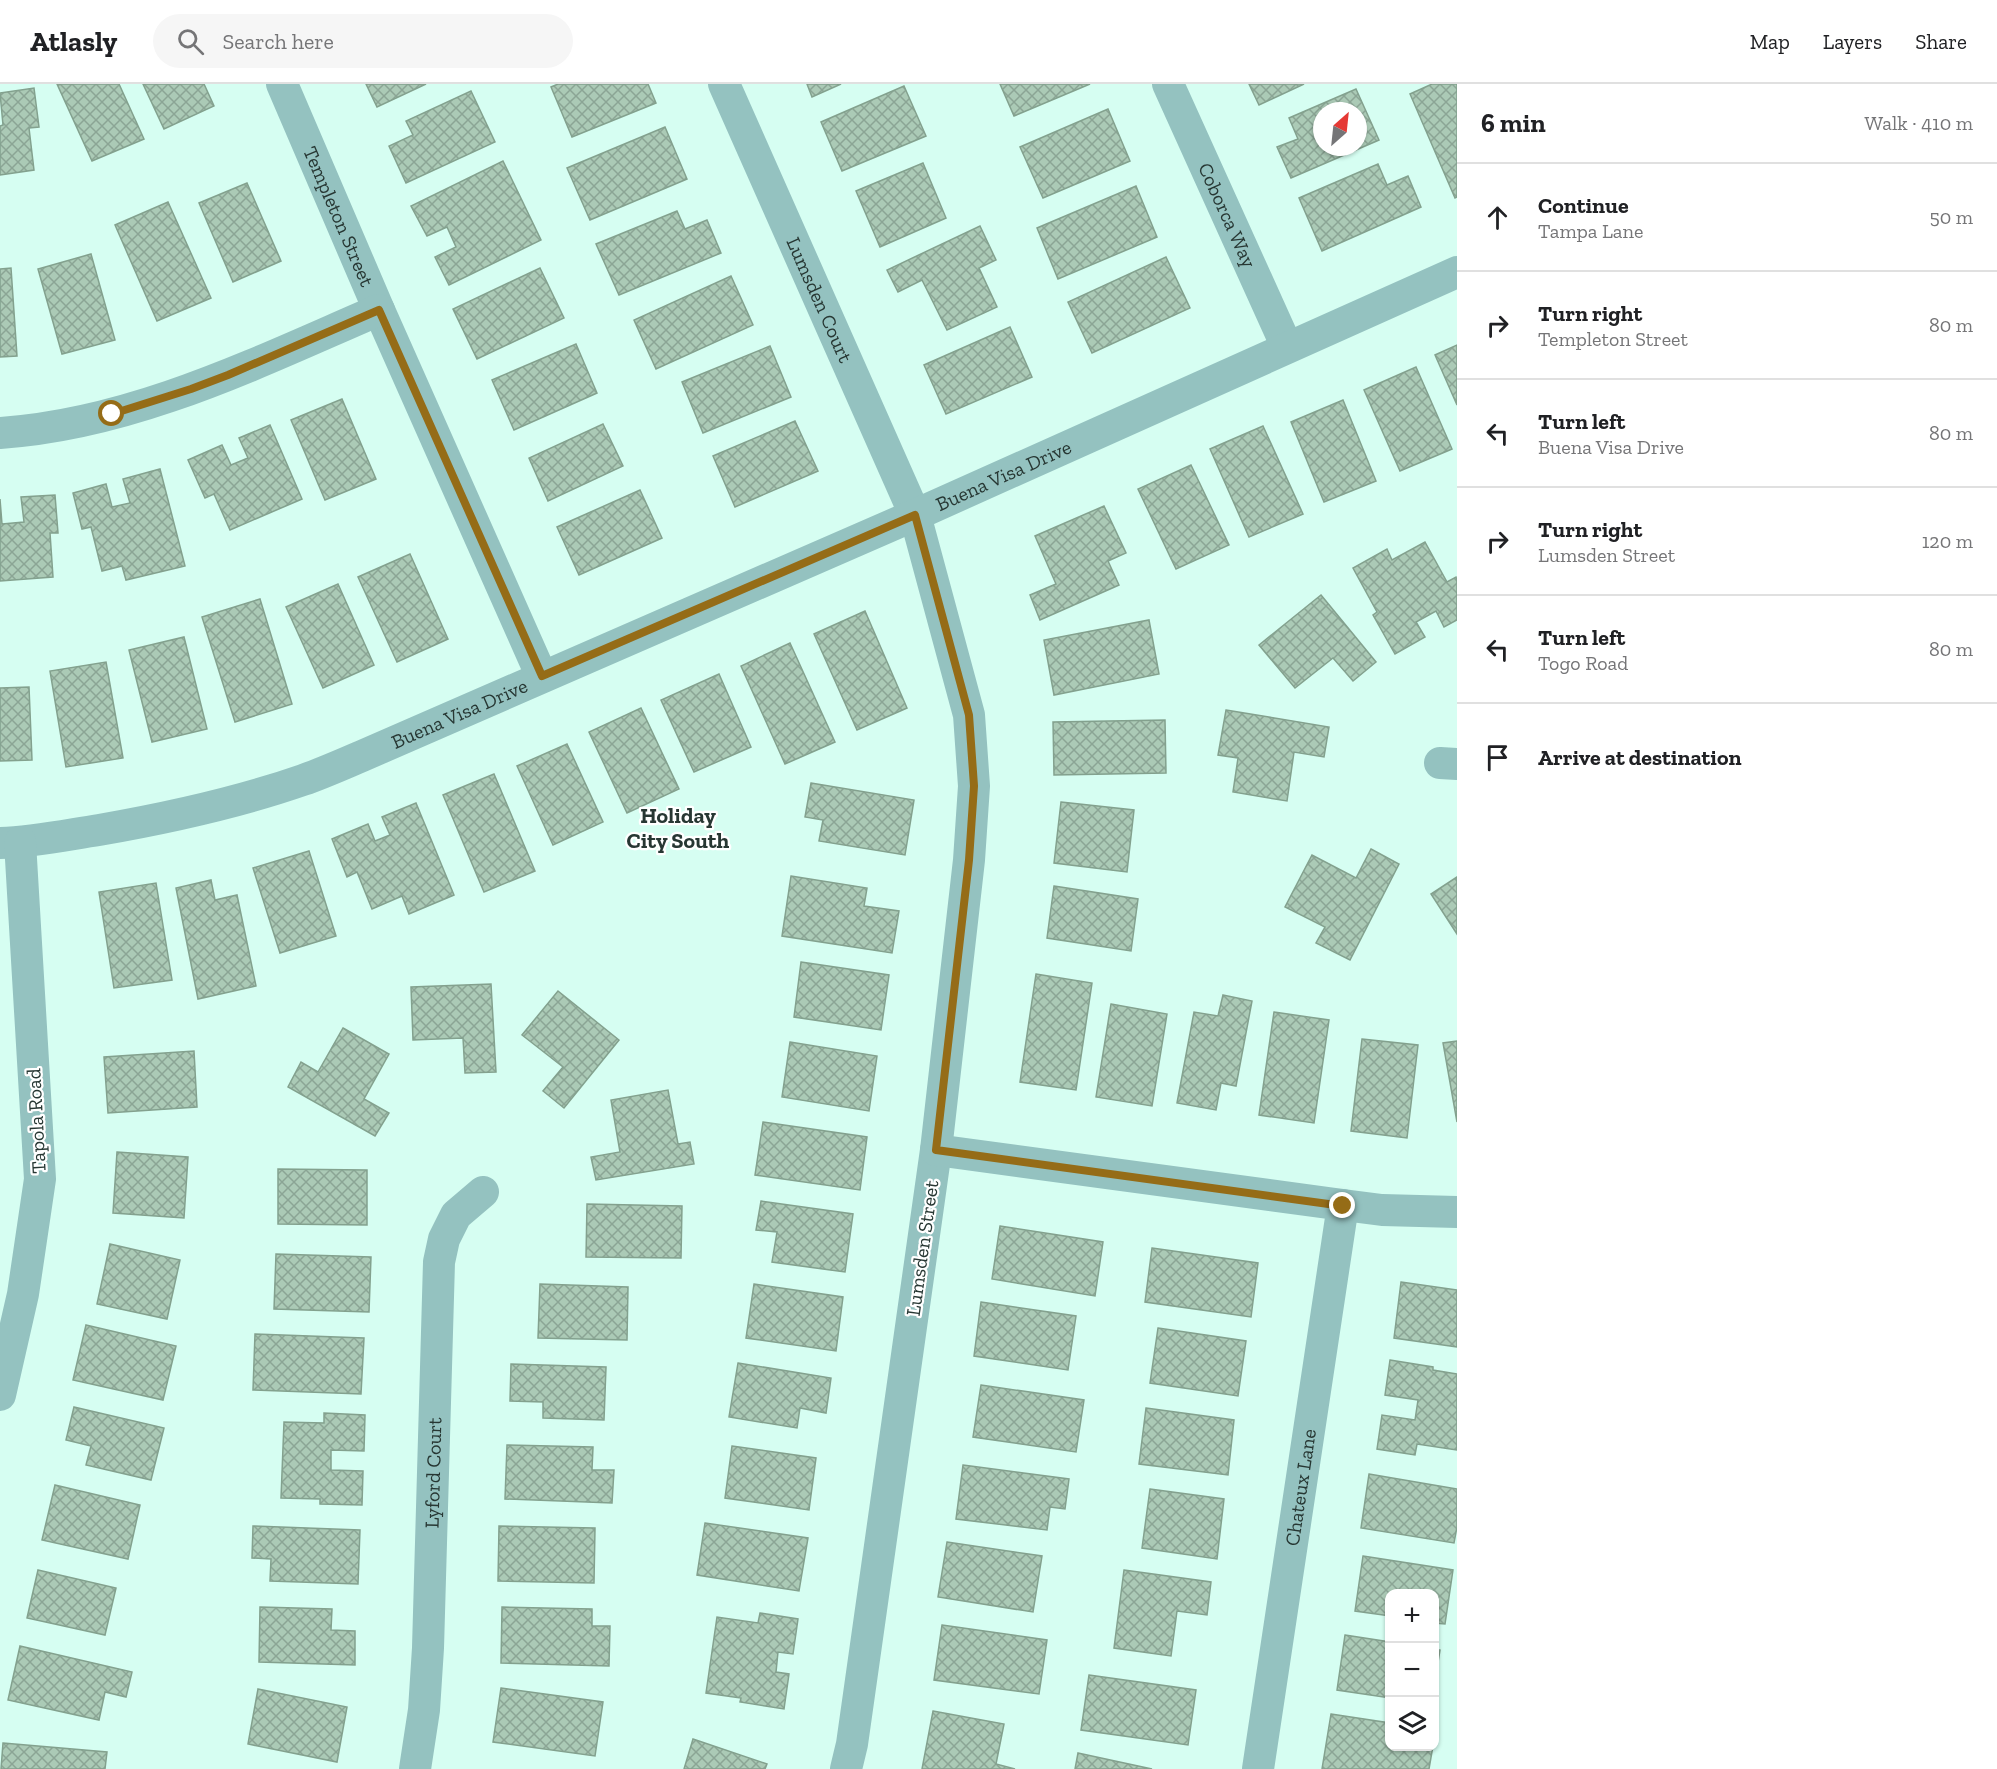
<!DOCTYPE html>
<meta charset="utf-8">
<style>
:root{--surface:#fff;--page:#f6f6f6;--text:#202124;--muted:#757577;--line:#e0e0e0}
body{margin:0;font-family:"Zilla Slab",serif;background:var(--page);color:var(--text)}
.controls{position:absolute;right:18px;bottom:18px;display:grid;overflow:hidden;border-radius:12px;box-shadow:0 2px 4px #0004}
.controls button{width:54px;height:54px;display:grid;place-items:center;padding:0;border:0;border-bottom:2px solid var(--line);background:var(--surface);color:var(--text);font:30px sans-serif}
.compass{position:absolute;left:1313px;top:18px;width:54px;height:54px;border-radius:50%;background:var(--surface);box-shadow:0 2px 4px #0004;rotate:27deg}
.stop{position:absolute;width:18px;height:18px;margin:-14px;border:4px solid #956c17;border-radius:50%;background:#fff}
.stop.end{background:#956c17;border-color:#fff;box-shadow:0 2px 6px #0008}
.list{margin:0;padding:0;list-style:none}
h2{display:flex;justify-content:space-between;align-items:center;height:78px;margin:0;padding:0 24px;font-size:26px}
h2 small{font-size:20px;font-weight:400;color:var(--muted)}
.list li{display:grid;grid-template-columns:39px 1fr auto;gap:18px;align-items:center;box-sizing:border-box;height:108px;padding:0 24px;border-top:2px solid var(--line)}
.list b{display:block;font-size:22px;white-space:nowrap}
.list p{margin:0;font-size:20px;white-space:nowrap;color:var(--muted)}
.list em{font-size:20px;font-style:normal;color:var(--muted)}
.icon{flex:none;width:33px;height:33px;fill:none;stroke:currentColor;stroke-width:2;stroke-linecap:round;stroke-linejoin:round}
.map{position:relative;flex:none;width:1457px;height:1685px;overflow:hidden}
header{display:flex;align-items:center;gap:36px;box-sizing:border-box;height:84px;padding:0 30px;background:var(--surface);border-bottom:2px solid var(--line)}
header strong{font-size:28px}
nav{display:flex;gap:33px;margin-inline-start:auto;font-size:21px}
.search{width:420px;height:54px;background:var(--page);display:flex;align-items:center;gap:15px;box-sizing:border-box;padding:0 21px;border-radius:33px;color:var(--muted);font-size:22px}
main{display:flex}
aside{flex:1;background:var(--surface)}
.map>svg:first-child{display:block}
</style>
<header>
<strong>Atlasly</strong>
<div class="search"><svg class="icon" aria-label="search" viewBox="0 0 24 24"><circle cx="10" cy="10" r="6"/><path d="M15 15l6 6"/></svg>Search here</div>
<nav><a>Map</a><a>Layers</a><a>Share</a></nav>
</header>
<main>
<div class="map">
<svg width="1457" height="1685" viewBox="0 0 1457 1685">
<defs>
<pattern id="building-cross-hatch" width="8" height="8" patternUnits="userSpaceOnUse" patternTransform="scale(1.5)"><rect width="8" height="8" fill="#abcab6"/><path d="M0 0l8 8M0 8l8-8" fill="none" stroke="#8ba595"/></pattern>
</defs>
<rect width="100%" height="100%" fill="#d6fef2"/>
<!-- building -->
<g fill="url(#building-cross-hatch)" stroke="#83a18e" stroke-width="1.5" fill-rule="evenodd">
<polygon points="57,0 119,0 144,55 92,77"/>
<polygon points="143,0 204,0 214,22 164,45"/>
<polygon points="366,0 426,0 377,23"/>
<polygon points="558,0 648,0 656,19 572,53 551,3"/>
<polygon points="807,0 841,0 812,13"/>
<polygon points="1000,0 1090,0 1014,32"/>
<polygon points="1249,0 1304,0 1259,21"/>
<polygon points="1432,0 1457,0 1457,113 1455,114 1410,10"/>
<polygon points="904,2 926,52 842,87 821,38"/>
<polygon points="34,4 39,43 29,44 34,86 0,91 0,42 3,41 0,9"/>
<path d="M1356,5L1379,56L1291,94L1277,63L1298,55L1289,34ZM1322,27H1358V63H1322Z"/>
<polygon points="471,7 495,58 406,99 389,62 413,51 406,37"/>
<polygon points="1108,25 1130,77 1043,114 1020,63"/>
<polygon points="665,43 687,95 590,136 567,84"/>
<polygon points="503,77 541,156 449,201 435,173 456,163 447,143 427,152 411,122"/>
<polygon points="923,79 946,134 880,163 856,107"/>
<polygon points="1378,80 1387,101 1408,92 1421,123 1322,167 1299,114"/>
<polygon points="247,99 281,177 233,198 199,119"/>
<polygon points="1136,102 1157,153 1058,195 1037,144"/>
<polygon points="168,118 211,214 157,237 115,141"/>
<polygon points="677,127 685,145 707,136 721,169 619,211 596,160"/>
<polygon points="980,142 996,176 979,184 997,223 947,246 922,196 898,208 887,186"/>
<polygon points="91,170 115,256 62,270 38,185"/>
<polygon points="1166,173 1190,224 1092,269 1068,218"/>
<polygon points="11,184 17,272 0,273 0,185"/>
<polygon points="540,184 564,234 477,275 453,225"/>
<polygon points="731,192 753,241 656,285 634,236"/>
<polygon points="1010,243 1032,293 946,330 924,281"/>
<polygon points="576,260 597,309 514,346 492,296"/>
<polygon points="1457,261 1457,321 1435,271"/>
<polygon points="770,262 791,313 703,349 682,298"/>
<polygon points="1416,283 1452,365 1400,387 1364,306"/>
<polygon points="342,315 376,395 325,416 291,336"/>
<polygon points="1343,316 1376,397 1324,418 1291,338"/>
<polygon points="795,337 818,387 735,423 713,372"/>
<polygon points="603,340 623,382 548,417 529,374"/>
<polygon points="270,341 302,415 230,446 214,410 205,414 188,376 222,361 231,381 248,374 239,354"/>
<polygon points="1263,342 1303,430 1249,453 1210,365"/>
<polygon points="1191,381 1229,461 1176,485 1138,405"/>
<polygon points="160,385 185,482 126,496 122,482 102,487 91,443 82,445 73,409 106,400 112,423 130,419 123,395"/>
<polygon points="640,406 662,454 579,491 557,443"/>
<polygon points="55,411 58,449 50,449 53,493 0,497 0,415 2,440 24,438 21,413"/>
<polygon points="1104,422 1126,469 1108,477 1119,501 1040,536 1030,511 1056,500 1035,452"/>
<polygon points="1425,458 1447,498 1456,493 1457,496 1457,536 1444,543 1436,527 1416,538 1425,553 1395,570 1373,531 1377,528 1353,484 1387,465 1392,476"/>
<polygon points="410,470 448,555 397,578 358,493"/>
<polygon points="338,500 374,581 323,604 286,523"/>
<polygon points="1321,511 1376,578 1353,597 1333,574 1295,604 1259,561"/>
<polygon points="260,515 292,620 235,638 202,533"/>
<polygon points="865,527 907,624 857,646 814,550"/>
<polygon points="1149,536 1159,590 1054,611 1044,556"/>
<polygon points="184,553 207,645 152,658 129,566"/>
<polygon points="790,559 835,658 785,680 741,582"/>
<polygon points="106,578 123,674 66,683 50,587"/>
<polygon points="719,590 751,663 694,688 661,616"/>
<polygon points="29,603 32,676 0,677 0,604"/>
<polygon points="641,624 679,705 627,729 589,648"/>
<polygon points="1226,626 1329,643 1324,673 1294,668 1287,717 1233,708 1238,674 1218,671"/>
<polygon points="1165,636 1166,689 1054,691 1053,638"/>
<polygon points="567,660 603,738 553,761 517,682"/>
<polygon points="494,690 535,787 484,808 443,711"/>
<polygon points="811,699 914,716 905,771 819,757 823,736 805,733"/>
<polygon points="1061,718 1134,726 1127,788 1054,779"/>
<polygon points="416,719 454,811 409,830 402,812 372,825 357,788 347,793 332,755 368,740 375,757 390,751 382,733"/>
<polygon points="1371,765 1399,780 1350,876 1316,859 1325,843 1285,823 1312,771 1356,794"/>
<polygon points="309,767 336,852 280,869 253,784"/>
<polygon points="791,792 867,804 864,822 899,827 892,869 782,852"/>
<polygon points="1457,793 1457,850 1431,810"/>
<polygon points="211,796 215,816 237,811 256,902 198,915 176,804"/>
<polygon points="156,799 172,896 114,904 99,808"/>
<polygon points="1054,802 1138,815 1131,867 1047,854"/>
<polygon points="801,878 889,891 881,946 794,933"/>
<polygon points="1036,890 1092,899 1076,1006 1020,998"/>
<polygon points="491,900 496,988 465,989 463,954 413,956 411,903"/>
<polygon points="558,907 619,956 564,1024 543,1007 563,983 522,951"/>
<polygon points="1223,911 1252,917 1236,1002 1221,999 1216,1026 1177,1019 1194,928 1218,932"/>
<polygon points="1111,920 1167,930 1152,1022 1096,1013"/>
<polygon points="1274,928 1329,936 1314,1039 1259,1031"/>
<polygon points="343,944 389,970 364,1015 389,1029 375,1052 288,1003 301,978 318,988"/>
<polygon points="1362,955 1418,961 1407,1054 1351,1047"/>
<polygon points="1457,957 1457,1038 1443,959"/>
<polygon points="790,958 877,972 869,1027 782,1013"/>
<polygon points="194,967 197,1023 108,1029 104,973"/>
<polygon points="668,1006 678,1060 690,1058 694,1080 596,1096 591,1073 620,1068 611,1016"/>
<polygon points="763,1038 867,1053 860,1106 755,1091"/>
<polygon points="117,1068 188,1073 184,1134 113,1129"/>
<polygon points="278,1085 367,1086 367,1141 278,1140"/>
<polygon points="761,1117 853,1130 845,1188 772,1178 777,1148 756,1146"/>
<polygon points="587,1120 682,1122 681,1174 586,1173"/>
<polygon points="1000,1142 1103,1158 1095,1212 992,1195"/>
<polygon points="110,1160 180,1176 167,1235 97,1220"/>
<polygon points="1152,1164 1258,1179 1251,1233 1145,1218"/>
<polygon points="276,1170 371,1173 369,1228 274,1225"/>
<polygon points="1401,1198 1457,1206 1457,1263 1394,1254"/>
<polygon points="540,1200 628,1203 627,1256 538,1254"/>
<polygon points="754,1200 843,1213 836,1267 746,1254"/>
<polygon points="981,1218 1076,1232 1068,1286 974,1272"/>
<polygon points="86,1241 176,1262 163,1316 73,1296"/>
<polygon points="1158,1244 1246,1257 1238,1312 1150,1299"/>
<polygon points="255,1250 364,1254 361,1310 253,1306"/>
<polygon points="1390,1276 1433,1283 1433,1286 1457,1290 1457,1366 1417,1360 1415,1371 1377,1365 1382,1331 1415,1336 1418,1316 1385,1311"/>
<polygon points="738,1279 831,1294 826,1329 800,1324 797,1344 729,1333"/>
<polygon points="511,1280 606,1283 604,1336 543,1334 543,1318 510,1317"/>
<polygon points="981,1301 1084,1316 1076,1368 973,1353"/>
<polygon points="74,1323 164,1344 151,1396 86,1381 91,1362 66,1356"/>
<polygon points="1146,1324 1234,1336 1228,1391 1139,1380"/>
<polygon points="324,1329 365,1331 364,1367 331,1366 331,1386 363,1387 362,1421 320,1420 320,1415 281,1414 284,1338 324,1339"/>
<polygon points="507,1361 593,1363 592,1386 614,1386 612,1419 505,1415"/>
<polygon points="732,1362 816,1374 809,1426 725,1414"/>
<polygon points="963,1381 1069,1395 1065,1425 1050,1423 1047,1446 956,1435"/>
<polygon points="1369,1390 1457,1405 1457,1443 1454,1459 1361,1444"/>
<polygon points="55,1401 140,1421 128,1475 42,1456"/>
<polygon points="1150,1405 1224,1415 1217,1475 1142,1464"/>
<polygon points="705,1439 808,1454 799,1507 697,1491"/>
<polygon points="253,1442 360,1446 358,1500 270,1497 271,1475 252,1474"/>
<polygon points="499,1442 595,1444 594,1499 498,1497"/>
<polygon points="947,1458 1042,1472 1033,1528 938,1513"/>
<polygon points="1363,1472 1453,1486 1445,1540 1434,1539 1434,1510 1390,1510 1390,1532 1355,1527"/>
<polygon points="38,1486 116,1504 105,1551 27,1534"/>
<polygon points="1124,1486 1211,1498 1207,1531 1177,1527 1171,1572 1114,1564"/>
<polygon points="260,1523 332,1525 331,1546 355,1547 355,1581 259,1578"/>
<polygon points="502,1523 592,1525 592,1542 610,1542 609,1582 501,1579"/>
<polygon points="760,1529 798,1535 793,1570 778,1568 776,1588 789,1590 784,1625 740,1618 741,1614 706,1609 717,1533 758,1539"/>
<polygon points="942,1541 1047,1556 1039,1610 934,1596"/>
<polygon points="1345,1551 1390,1558 1390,1614 1337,1606"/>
<polygon points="20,1562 132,1588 126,1613 105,1608 99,1636 8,1616"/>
<polygon points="1434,1565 1440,1566 1434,1603"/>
<polygon points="1089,1591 1196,1606 1188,1661 1081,1646"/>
<polygon points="501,1604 603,1618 595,1672 493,1658"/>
<polygon points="258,1605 347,1623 337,1678 248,1660"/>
<polygon points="933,1627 1004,1640 996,1680 1015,1685 922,1685"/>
<polygon points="1331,1630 1390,1639 1390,1662 1433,1662 1429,1685 1322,1685"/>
<polygon points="693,1655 767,1680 765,1685 684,1685"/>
<polygon points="3,1659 107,1668 105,1685 1,1685"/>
<polygon points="1078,1669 1152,1685 1075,1685"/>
</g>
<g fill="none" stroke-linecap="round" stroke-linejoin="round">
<!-- minor -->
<g stroke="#94c2c0" stroke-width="32">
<path id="s1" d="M282,0L379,226L542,593"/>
<path id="s2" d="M724,0L915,431L969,631L974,702L969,776L936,1066L852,1660L846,1685"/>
<path id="s3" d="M1168,0L1287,263"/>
<path d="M0,349C134,340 258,278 379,226"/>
<polyline points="1440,679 1457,680"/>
<path id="s4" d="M0,759C33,758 66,751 99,746C168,734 237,719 303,696C323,689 343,680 362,672L915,431L1457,188"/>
<polyline points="936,1066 1343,1121 1382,1126 1457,1128"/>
<polyline points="0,1311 23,1210 40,1095 20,758"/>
<path id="s5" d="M415,1685L424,1626L428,1564L439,1178L444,1155L456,1131L483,1108"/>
<path id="s6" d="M1258,1685L1343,1121"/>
</g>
</g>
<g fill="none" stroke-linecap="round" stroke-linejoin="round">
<!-- route -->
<polyline stroke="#956c17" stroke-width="8" points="112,330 191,305 228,291 379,226 542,592 915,431 969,631 974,702 969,776 936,1066 1343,1122"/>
</g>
<g text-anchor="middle" stroke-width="4.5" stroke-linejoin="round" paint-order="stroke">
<!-- street labels -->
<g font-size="20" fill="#273733" stroke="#fff">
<text dy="7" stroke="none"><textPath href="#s1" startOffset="144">Templeton Street</textPath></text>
<text dy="7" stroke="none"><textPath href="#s3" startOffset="144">Coborca Way</textPath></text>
<text dy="7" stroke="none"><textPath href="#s2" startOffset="236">Lumsden Court</textPath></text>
<text dy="7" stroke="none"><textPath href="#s4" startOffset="1074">Buena Visa Drive</textPath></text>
<text dy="7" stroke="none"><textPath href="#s4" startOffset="480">Buena Visa Drive</textPath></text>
<text transform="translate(36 1037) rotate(-93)" y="7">Tapola Road</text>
<text transform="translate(922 1164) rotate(-82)" y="7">Lumsden Street</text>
<text dy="7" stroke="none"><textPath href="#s5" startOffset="297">Lyford Court</textPath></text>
<text dy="7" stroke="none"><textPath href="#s6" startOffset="285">Chateux Lane</textPath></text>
</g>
<!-- quarter labels -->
<g font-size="22" font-weight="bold" fill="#273733" stroke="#fff">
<text x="678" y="739">Holiday<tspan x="678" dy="25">City South</tspan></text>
</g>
</g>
</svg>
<div class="controls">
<button>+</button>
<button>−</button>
<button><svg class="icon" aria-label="layers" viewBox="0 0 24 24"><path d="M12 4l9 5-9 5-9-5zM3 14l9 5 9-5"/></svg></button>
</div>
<svg class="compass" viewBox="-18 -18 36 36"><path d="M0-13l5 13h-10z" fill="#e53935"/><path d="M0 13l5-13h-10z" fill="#757577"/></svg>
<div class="stop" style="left:112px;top:330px"></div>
<div class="stop end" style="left:1343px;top:1122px"></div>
</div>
<aside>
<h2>6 min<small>Walk · 410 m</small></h2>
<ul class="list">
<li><svg class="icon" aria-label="ahead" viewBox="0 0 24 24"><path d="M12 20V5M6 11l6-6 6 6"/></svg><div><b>Continue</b><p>Tampa Lane</p></div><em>50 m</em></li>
<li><svg class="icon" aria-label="right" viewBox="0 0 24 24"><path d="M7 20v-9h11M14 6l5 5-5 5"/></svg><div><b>Turn right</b><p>Templeton Street</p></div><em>80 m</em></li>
<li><svg class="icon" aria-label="left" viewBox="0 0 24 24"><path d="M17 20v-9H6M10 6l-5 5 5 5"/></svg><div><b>Turn left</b><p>Buena Visa Drive</p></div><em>80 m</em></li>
<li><svg class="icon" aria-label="right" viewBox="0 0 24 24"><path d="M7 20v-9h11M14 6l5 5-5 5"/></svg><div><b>Turn right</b><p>Lumsden Street</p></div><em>120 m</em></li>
<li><svg class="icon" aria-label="left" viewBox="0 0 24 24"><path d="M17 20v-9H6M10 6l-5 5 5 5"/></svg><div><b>Turn left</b><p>Togo Road</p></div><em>80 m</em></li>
<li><svg class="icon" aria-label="arrive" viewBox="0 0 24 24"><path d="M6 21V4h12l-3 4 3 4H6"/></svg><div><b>Arrive at destination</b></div></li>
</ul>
</aside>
</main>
